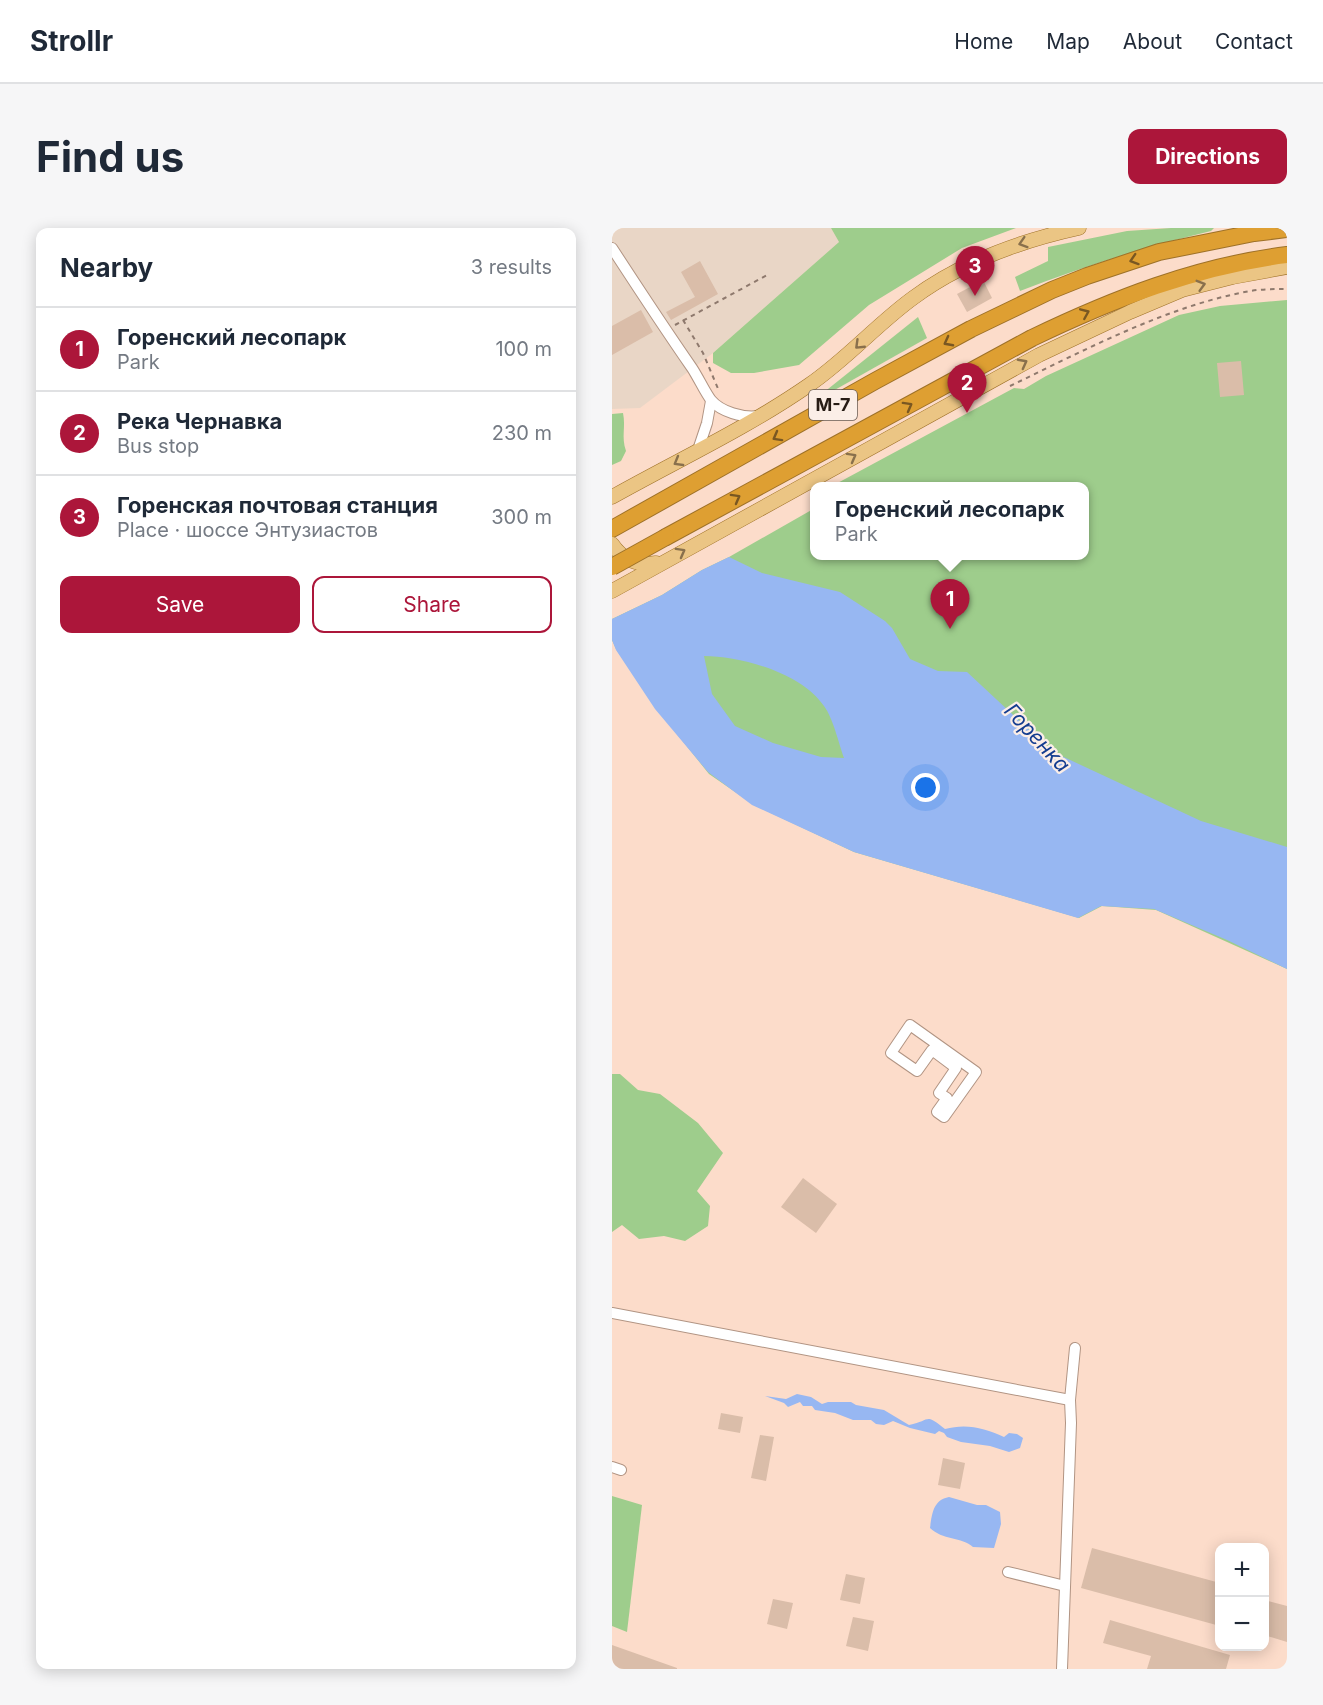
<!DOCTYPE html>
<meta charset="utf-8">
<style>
:root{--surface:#fff;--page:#f6f6f7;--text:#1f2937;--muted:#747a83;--line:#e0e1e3;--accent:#ac163a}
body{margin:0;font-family:Inter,sans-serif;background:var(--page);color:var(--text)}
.controls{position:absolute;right:18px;bottom:18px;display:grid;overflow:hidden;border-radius:12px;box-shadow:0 3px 15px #0003}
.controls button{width:54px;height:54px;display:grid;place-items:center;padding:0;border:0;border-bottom:2px solid var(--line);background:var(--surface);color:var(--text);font:30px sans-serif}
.you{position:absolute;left:314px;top:560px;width:21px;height:21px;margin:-15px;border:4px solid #fff;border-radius:50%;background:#1a73e8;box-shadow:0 0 0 9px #1a73e833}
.badge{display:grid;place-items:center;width:39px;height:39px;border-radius:50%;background:var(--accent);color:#fff;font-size:20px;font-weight:700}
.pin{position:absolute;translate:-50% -50px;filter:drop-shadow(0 2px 3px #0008)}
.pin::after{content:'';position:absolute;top:32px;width:21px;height:18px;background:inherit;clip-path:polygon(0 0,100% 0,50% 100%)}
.popup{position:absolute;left:198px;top:254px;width:279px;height:78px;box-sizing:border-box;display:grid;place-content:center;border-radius:12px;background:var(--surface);filter:drop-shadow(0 2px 4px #0005);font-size:20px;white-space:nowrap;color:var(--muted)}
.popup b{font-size:22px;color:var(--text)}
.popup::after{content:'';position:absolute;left:50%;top:100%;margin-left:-12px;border:12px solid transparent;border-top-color:var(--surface)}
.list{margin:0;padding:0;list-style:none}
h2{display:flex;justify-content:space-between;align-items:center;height:78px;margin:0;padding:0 24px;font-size:26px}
h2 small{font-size:20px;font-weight:400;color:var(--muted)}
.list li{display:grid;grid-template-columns:39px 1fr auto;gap:18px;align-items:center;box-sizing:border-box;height:84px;padding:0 24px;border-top:2px solid var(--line)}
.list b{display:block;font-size:22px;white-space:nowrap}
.list p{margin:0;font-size:20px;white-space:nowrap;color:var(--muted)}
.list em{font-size:20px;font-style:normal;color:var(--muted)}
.actions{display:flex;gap:12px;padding:18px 24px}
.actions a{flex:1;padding:14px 0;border:2px solid var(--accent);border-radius:12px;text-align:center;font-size:21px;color:var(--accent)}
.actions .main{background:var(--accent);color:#fff}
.map{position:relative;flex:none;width:675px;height:1441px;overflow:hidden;border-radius:12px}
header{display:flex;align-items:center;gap:36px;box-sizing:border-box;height:84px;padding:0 30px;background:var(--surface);border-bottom:2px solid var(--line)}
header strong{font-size:28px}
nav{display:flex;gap:33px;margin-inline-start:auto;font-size:21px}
.intro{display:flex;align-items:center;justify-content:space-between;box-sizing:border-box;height:144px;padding:0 36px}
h1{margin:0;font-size:42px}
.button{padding:15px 27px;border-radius:12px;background:var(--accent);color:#fff;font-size:21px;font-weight:700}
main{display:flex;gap:36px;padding:0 36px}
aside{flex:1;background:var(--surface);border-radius:12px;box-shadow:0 3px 15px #0003}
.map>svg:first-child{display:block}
</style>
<header>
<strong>Strollr</strong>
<nav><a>Home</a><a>Map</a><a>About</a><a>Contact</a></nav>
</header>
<div class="intro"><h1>Find us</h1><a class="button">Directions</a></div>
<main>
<aside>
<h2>Nearby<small>3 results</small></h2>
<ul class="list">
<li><span class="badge">1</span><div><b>Горенский лесопарк</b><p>Park</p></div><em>100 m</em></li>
<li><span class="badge">2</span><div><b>Река Чернавка</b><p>Bus stop</p></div><em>230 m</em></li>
<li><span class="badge">3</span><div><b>Горенская почтовая станция</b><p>Place · шоссе Энтузиастов</p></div><em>300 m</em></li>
</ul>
<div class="actions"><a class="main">Save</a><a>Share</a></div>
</aside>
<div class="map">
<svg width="675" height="1441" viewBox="0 0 675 1441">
<rect width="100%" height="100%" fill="#fcdcca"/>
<!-- industrial -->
<polygon fill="#e9d6c6" points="0,0 219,0 227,14 101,125 28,180 0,181"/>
<!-- green -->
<g fill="#9ecd8c">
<polygon points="219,0 404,0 350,20 257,77 187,137 142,145 119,145 101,135 101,125 227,14"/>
<path d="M559,0H602L599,3C533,19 470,39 408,63L403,49L436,33V19L515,3Z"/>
<polygon points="675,72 675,741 544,682 490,678 467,690 242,624 142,577 97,546 45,481 4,421 0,412 0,391 50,367 90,342 117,329 203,280 203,328 473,328 473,258 220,258 402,160 412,161 434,148 567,87 608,78"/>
<polygon points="306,89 315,110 196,177"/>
<path d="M11,185C14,200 9,208 14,223L9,233L0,237V186Z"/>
<polygon points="0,846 8,846 26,862 48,866 86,895 111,925 85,963 98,978 96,998 73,1013 52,1008 27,1011 10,997 0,1004"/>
<polygon points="0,1268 30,1277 15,1404 0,1398"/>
</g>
<!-- water -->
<g fill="#97b7f2" fill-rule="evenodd">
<path d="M117,329L150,345L228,364L273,393L280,400L298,431L326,443L355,444L441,524L589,593L675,619V741L615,712L542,681L489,678L466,690L242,624L140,577L96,544L43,481L4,422L0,412V391L50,367L90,342ZM92,428C129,428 190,445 212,478C221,490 227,516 232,530L209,529L161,515L123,498L100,466Z"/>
<path d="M185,1166L199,1169L210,1176L216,1174H239L244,1177L272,1182L297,1197C319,1193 312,1184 333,1201C354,1195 373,1200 392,1209L397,1205L405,1206L411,1210L408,1220L397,1224L378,1218L349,1214L335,1209L332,1205L327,1203L323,1206L298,1200L281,1193L272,1197L264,1196L259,1192H241L223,1185L203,1182L200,1178H191L188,1174L176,1179L172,1175L153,1168L174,1171Z"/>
<path d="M337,1269L365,1277H374L388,1284L389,1296L382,1320L361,1319C350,1309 330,1312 318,1300C320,1286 321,1272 337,1269Z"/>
</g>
<!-- building -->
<g fill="#dabda9">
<polygon points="88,33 106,66 59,92 54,84 83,69 69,44"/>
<polygon points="371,52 380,70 355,84 345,66"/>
<polygon points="29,82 41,104 0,127 0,98"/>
<polygon points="629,133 632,167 608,169 605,135"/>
<polygon points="191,950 225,976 204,1005 169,979"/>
<polygon points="109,1185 131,1189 128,1205 106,1201"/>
<polygon points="148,1207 162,1209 154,1253 139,1250"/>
<polygon points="331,1230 353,1235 348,1261 326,1257"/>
<polygon points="480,1320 608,1355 608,1398 469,1360"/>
<polygon points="234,1346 253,1350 248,1376 228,1372"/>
<polygon points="161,1371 181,1375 175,1401 155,1396"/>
<polygon points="656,1373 675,1378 675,1414 652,1407 652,1385"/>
<polygon points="241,1389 262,1393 256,1423 234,1418"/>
<polygon points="498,1392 618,1427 614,1441 535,1441 539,1428 491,1415"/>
<polygon points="0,1417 65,1440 65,1441 0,1441"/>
</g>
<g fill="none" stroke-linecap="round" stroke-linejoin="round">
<defs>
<g id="minor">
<path d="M0,20C26,60 53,101 80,140C86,149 94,166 99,172C109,184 131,190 146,188"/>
<polyline points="86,222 95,195 99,173"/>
<polygon points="298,797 364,844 332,889 325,884 335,870 327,865 344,840 320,822 305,843 279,825"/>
<polyline points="0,1085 458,1172"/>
<polyline points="0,1239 9,1242"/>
<polyline points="396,1344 453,1358"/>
<polyline points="450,1441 459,1195 458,1172 463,1120"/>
</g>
<g id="major">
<path d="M0,269C66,232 135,200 197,157C235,131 264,97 301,70C351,33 408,13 467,0"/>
<path d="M0,316C11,332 25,338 44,335"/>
<polyline points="0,363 427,127 518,84 570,62 621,49 675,39"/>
</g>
<g id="highway">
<polyline points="0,301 263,153 359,101 440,62 475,48 547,24 642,5 675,1"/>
<path d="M54,309L420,110C501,71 585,38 675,27"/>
</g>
</defs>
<!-- minor casing -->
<use href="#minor" stroke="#b19483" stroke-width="12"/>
<!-- major casing -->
<use href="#major" stroke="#9e7128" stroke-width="15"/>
<!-- highway casing -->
<use href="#highway" stroke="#9e7128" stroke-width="18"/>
<!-- path -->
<g stroke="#8e796d" stroke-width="2" stroke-dasharray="4.5 4.5" stroke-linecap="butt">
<polyline points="354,51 358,59"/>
<polyline points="71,92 91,125 107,163"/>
<polyline points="63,97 157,46"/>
<path d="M398,158C473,122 555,78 638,63C650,61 663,61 675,61"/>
</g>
<!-- minor -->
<use href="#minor" stroke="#fff" stroke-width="10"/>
<!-- major -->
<use href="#major" stroke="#ebc584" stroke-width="14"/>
<!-- highway -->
<use href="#highway" stroke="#de9f32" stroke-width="16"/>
<defs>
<polyline id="highway-bridge" points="0,339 54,309"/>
</defs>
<!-- highway-bridge casing -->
<use href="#highway-bridge" stroke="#9e7128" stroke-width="18" stroke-linecap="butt"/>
<!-- highway-bridge -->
<use href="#highway-bridge" stroke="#de9f32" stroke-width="16"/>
</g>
<!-- one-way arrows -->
<defs><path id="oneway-chevron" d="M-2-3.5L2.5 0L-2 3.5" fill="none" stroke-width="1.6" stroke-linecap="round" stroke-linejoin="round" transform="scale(1.5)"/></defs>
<g stroke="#89704c">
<use href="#oneway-chevron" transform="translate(411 15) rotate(163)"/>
<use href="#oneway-chevron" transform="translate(589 57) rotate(-16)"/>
<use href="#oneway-chevron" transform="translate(247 117) rotate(136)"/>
<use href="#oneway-chevron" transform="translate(411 135) rotate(-28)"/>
<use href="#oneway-chevron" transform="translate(240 229) rotate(-29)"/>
<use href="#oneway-chevron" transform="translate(66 234) rotate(150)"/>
<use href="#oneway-chevron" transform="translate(69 324) rotate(-29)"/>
</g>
<g stroke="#795722">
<use href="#oneway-chevron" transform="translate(522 32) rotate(162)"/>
<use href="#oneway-chevron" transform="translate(473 85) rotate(-23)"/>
<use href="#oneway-chevron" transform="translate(336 114) rotate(152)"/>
<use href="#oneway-chevron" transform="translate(296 178) rotate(-29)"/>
<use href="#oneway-chevron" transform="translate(165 209) rotate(151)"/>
<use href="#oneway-chevron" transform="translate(124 270) rotate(-29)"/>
</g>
<g text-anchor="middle" stroke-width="4.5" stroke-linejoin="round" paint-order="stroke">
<!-- shield labels -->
<rect fill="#fbeee7" stroke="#675b54" stroke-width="1.5" x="197" y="162" width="48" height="30" rx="4.5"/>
<g font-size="18" font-weight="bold" fill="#271c15">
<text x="221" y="183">М-7</text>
</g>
<!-- water labels -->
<g font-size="21" font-style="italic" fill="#143d90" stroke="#fbeee7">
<text transform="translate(425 510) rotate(47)" y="7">Горенка</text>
</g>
</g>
</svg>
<div class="controls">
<button>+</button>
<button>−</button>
</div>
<div class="you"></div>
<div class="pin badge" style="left:338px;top:401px">1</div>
<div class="popup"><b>Горенский лесопарк</b>Park</div>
<div class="pin badge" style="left:355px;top:185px">2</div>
<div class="pin badge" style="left:363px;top:68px">3</div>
</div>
</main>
